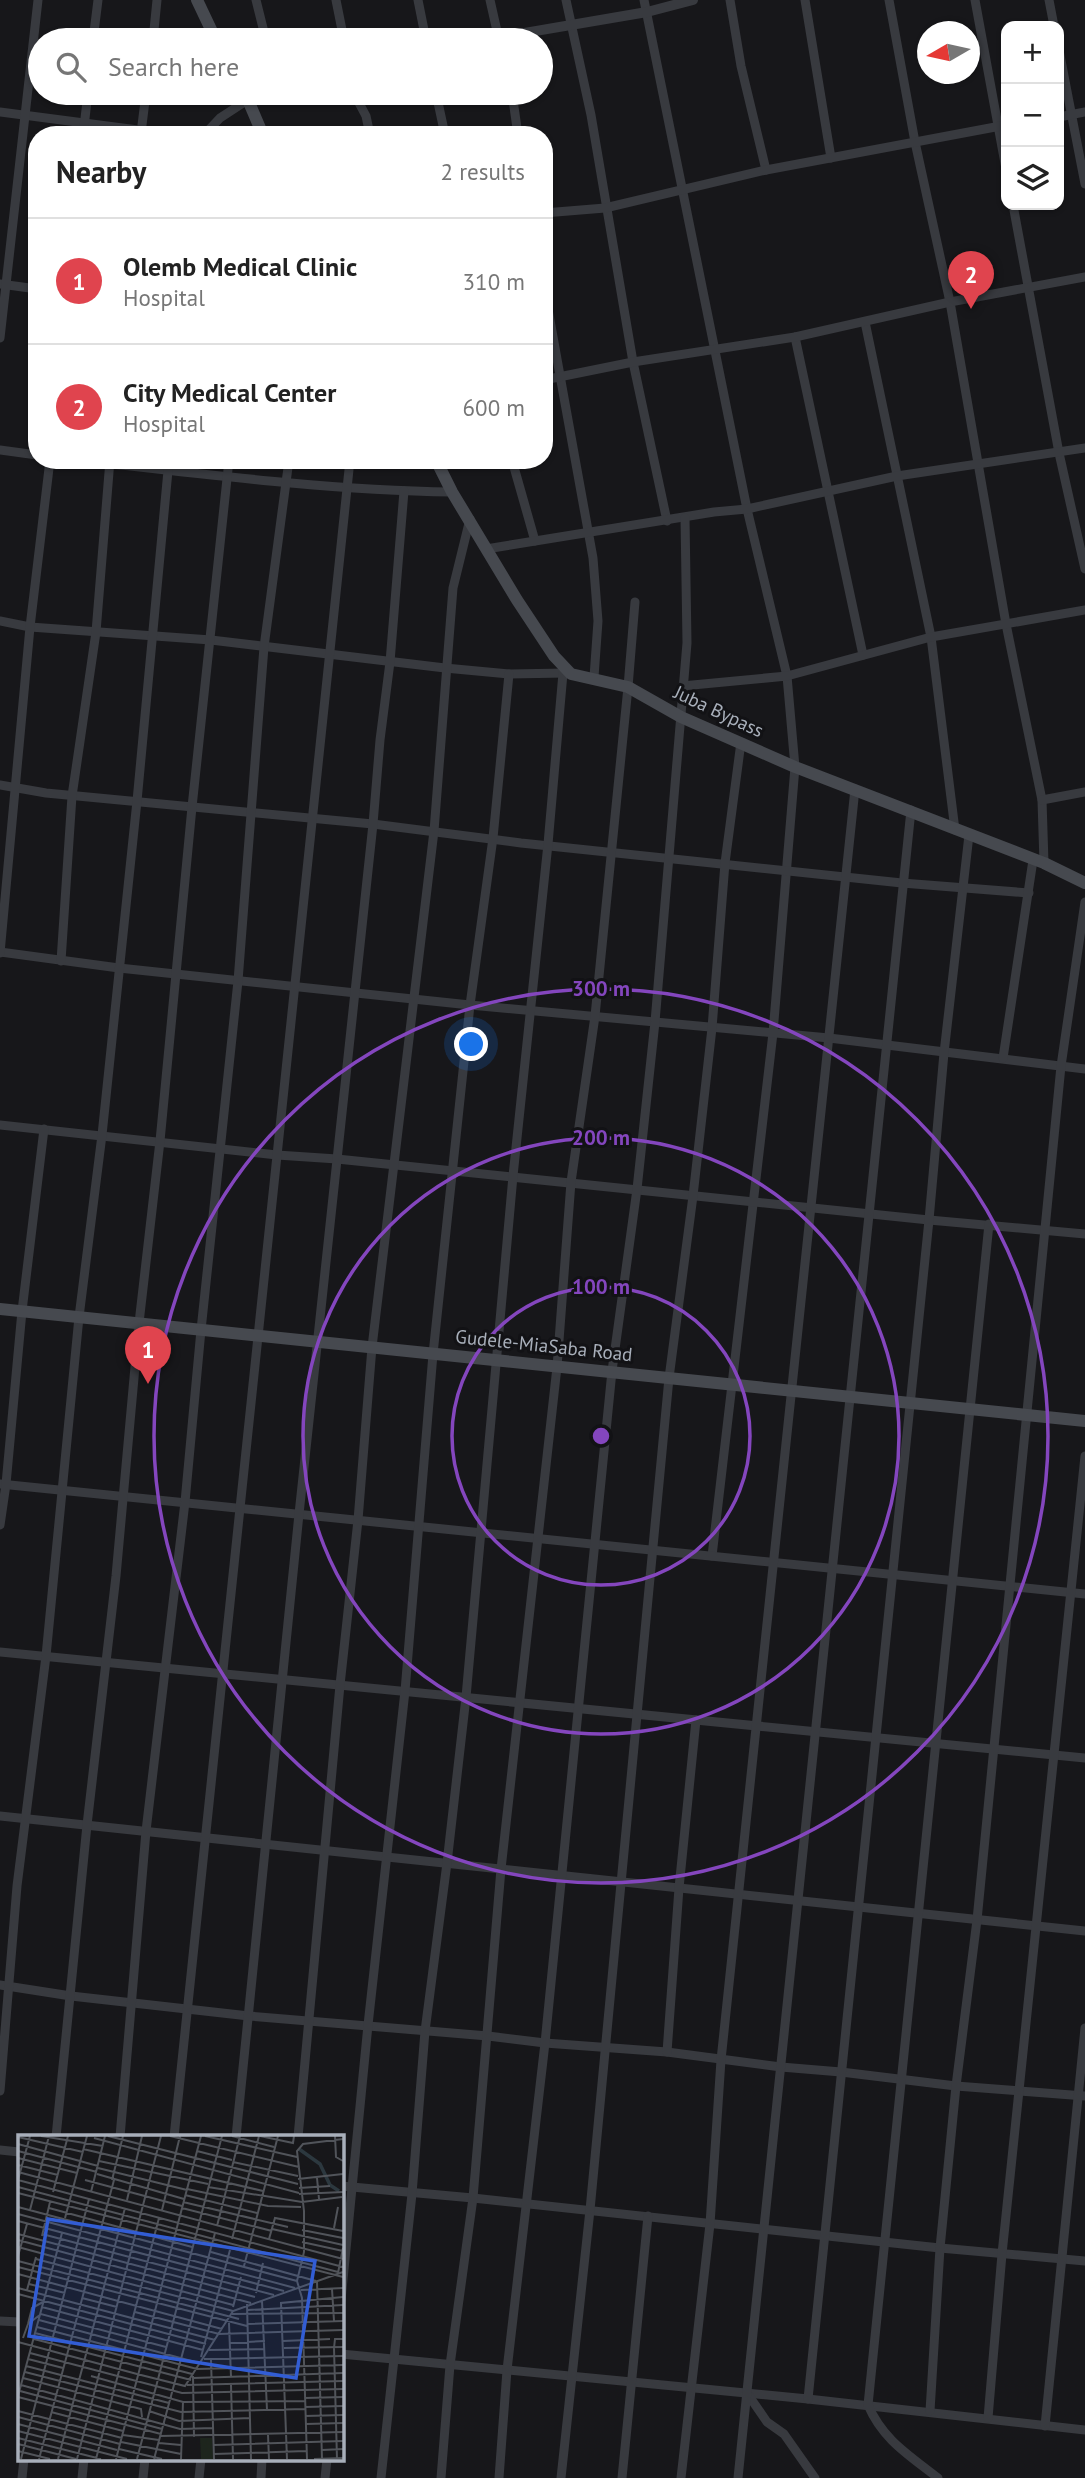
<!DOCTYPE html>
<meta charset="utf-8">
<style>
:root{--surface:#fff;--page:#f2f2f2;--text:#222;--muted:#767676;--line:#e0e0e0;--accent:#855d26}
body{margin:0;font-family:"PT Sans",sans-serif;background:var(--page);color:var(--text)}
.controls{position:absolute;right:21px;top:21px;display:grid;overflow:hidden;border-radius:14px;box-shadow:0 2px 5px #0004}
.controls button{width:63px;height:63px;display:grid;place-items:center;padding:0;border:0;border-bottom:2px solid var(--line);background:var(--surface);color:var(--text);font:35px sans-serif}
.compass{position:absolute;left:917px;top:21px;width:63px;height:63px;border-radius:50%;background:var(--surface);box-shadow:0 2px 5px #0004;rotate:261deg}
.you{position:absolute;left:472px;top:1045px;width:24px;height:24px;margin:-18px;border:5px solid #fff;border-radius:50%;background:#1a73e8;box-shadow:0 0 0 10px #1a73e833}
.badge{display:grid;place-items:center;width:46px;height:46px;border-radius:50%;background:var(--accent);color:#fff;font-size:23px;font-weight:700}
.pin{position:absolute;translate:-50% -58px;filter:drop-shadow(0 2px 4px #0008)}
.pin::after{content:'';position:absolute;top:37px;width:24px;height:21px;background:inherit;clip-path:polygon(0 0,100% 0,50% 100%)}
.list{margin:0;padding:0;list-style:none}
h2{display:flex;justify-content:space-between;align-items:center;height:91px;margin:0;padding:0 28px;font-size:30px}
h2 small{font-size:23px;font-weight:400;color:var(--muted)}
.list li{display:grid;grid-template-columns:46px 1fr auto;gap:21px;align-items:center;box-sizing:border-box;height:126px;padding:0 28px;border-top:2px solid var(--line)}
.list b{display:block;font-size:26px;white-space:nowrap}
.list p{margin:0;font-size:23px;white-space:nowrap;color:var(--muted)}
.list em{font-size:23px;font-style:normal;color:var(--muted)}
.icon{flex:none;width:38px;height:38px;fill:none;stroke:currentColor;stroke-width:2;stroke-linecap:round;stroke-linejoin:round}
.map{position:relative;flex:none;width:1085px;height:2478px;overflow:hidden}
.search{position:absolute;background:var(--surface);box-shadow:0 2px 5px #0004;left:28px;top:28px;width:525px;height:77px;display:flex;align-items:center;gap:18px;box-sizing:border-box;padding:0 24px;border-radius:38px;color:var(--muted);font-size:26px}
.panel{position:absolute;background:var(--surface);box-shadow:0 2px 5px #0004;left:28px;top:126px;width:525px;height:343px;border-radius:28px}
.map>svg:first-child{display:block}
</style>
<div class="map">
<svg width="1085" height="2478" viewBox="0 0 1085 2478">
<rect width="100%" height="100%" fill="#17171a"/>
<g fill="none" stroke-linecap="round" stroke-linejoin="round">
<!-- minor -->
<g stroke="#383a3f" stroke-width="9">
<polyline points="256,0 266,40"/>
<polyline points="336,0 344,40"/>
<polyline points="418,0 426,40"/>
<polyline points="490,0 499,40"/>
<polyline points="566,0 591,115 633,362 667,521"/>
<polyline points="644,0 747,509 787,676 795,767 773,1033 712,1556"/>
<polyline points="730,0 741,66 766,170"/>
<polyline points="805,0 831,158"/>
<polyline points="889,0 915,142 950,302 1006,624 1042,800 1044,863"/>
<polyline points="975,0 1006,169"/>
<polyline points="1049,0 1054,26"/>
<polyline points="93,40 98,0"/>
<polyline points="153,40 157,0"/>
<polyline points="1059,50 1085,184"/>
<polyline points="356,93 358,101 366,116 370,135"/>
<polyline points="436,93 445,135"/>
<polyline points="512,93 518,135"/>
<polyline points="0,112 176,135"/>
<polyline points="1059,117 1085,112"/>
<polyline points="141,133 146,93"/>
<polyline points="83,135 88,93"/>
<polyline points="204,135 220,118 249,99"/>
<polyline points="1013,205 1059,453 1085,569"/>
<polyline points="544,213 605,208 766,170 1006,125"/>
<polyline points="0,284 37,289"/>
<polyline points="544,287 593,558 598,621 594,677"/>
<polyline points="865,322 931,637 955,830"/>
<polyline points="795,337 863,655"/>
<polyline points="0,338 38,0"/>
<polyline points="544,380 633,362 795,337 950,302 1085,277"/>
<polyline points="0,450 37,455"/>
<path d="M77,460C202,474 327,490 452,492"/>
<polyline points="512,460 535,541"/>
<polyline points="486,549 714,512 747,509 897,476 1085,448"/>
<polyline points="0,621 30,627 211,640 445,668 509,674 566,673"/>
<polyline points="682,686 787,676 931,637 1085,610"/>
<polyline points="0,785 46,793 373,824 521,843 902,883 1029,893"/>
<polyline points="1042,800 1085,792"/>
<polyline points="0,952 119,968 470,1005 829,1038 1085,1069"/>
<polyline points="0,953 30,627 50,460"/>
<polyline points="61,961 72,796 96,632 110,460"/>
<polyline points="1003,1058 1033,860"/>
<polyline points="0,1125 277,1155 337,1159 929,1220 1085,1234"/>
<polyline points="0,1484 1085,1594"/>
<polyline points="0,1525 6,1484 22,1311 44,1129"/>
<polyline points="0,1652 1085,1758"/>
<polyline points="0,1816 1085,1931"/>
<polyline points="0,1985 71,1996 249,2016 488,2036 545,2043 667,2052 781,2067 841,2072 956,2086 1085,2096"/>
<polyline points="667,2052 679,1888 696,1720"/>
<polyline points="0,2091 17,1886 46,1656 79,1317 102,1135 137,801 169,460"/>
<polyline points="56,2137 87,1825 116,1576 139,1323 160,1141 192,807 229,460"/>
<polyline points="120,2137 146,1831 185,1502 201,1330 238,981 264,647 289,460"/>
<polyline points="174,2137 350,460"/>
<polyline points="236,2137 299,1514 373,824 380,740 390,662 404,491"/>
<polyline points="298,2137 340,1685 358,1520 372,1347 434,831 453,588 470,519"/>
<polyline points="0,2150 19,2152"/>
<polyline points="341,2186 473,2198 940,2248 1085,2261"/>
<polyline points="341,2300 368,2025 405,1691 433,1354 470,1005 493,838 509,674"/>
<polyline points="0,2321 19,2322"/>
<polyline points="341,2354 808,2399 1085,2430"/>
<polyline points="747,2393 767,2422 784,2434 815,2478"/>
<polyline points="808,2399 929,1220 944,1053 969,835"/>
<polyline points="930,2411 940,2248 956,2086 977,1920 1061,1066 1085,902"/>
<polyline points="988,2418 1002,2254 1085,1456"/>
<polyline points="1045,2426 1085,2028"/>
<polyline points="22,2478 24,2459"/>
<polyline points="82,2478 84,2459"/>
<polyline points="143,2478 145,2459"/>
<polyline points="199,2478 201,2459"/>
<polyline points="261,2478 262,2459"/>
<polyline points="325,2478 327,2459"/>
<polyline points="381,2478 412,2194 425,2031 447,1863 466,1697 513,1176 548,844 563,673"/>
<polyline points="441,2478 450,2365 473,2198 501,1869 557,1367 571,1182 595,1016 628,687 635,602"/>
<polyline points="499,2478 507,2370 545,2043 612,1371 637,1189 655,1022 687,643 685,518"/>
<polyline points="561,2478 590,2210 669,1378 693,1196 712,1028 725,863 741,742"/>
<polyline points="622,2478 648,2216"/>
<polyline points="681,2478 710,2224 721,2060 855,789"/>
<polyline points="738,2478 911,810"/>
<path d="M938,2478C909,2455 883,2440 868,2405L989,1224"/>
</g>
<!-- tertiary -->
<g stroke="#383a3f" stroke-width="10">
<polyline points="483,40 647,12 693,0"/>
<polyline points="249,99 259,93"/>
</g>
<!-- secondary -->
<g stroke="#46494f" stroke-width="12">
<polyline points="197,0 216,40"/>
<polyline points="245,93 263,135"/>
<polyline points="436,460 452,492 517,600 554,656 571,674 628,687 681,717 795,767 1044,863 1085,883"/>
<polyline points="0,1309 1085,1421"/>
</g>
</g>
<!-- distance rings -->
<g fill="none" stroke="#8446be" stroke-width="3.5">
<circle cx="601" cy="1436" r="149"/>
<circle cx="601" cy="1436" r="298"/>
<circle cx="601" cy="1436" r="447"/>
</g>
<g text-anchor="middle" stroke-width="6" stroke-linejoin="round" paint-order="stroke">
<!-- street labels -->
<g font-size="19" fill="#a8afba" stroke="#121215">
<text transform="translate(719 711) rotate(25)" y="7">Juba Bypass</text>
<text transform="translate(544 1345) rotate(6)" y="7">Gudele-MiaSaba Road</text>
</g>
</g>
<!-- overview -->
<g transform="translate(18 2135)">
<rect width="326" height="326" fill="#17171a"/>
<path d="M182,303H194L195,324H183Z" fill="#1d251d"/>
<path fill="none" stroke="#2c383f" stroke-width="3.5" d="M281,14L302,29L312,50L321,56"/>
<path fill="none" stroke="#51545a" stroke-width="2" d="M23,1L85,11M90,1L280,49M152,1L281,32M187,1L279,22M214,1L256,12M242,1L275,8L276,1M317,1L318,22L325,26M0,2L65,17M76,3L281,58M0,9L80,31M65,14L245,56M0,16L79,37M179,16L214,25M0,23L59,38M81,26L190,49M215,27L280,41M0,30L40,40M80,33L169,55M0,37L325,124M79,39L166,64M299,43L301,64M280,44L325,39M0,45L325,132M0,45L12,1M67,45L164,71M94,45L105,1M0,52L320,137M190,52L284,67L324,62M281,53L312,51M169,54L250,71L283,72M35,57L50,1M73,57L87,1M0,58L325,142M281,59L325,57M167,60L239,78M109,65L124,1M165,67L270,92M0,72L279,146M31,73L174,112M164,73L254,96M12,75L31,1M144,75L162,1M0,79L277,153M47,83L69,1M0,86L266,156M199,91L222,1M316,93L320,72M254,94L325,110M284,95L325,103M0,99L237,162M24,99L256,160M24,101L32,67M214,104L241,1M251,104L257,83L325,96M0,105L233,168M284,107L325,116M0,112L215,170M193,117L298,146M0,121L9,89M18,124L215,176M0,126L221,184M226,131L260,1M0,132L229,191M320,138L325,113M0,139L204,194M299,146L304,324M11,149L47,158M0,153L197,205M314,154L316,186M9,155L18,122M283,155L325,153M238,158L245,128M0,159L188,209M64,163L99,172M244,166L249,275M229,169L233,324M24,172L185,215M215,172L223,142M230,175L325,170M117,177L201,199L325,195M214,179L325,178M21,185L181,228M211,188L213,242M10,189L14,173L25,167M229,189L325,186M19,192L179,234L325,230M17,198L174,239M5,203L10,189L23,179L148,212M16,204L173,245M265,206L312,204M0,207L119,239M211,208L247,206M266,213L325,212M191,215L247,214M12,218L164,258L325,254M183,222L212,115M10,224L45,233M186,224L325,221M193,225L196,324M8,231L151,268M7,237L163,277L287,274M119,239L167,251L215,176L325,137M73,241L165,267L287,266M175,241L176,302M5,243L123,274L124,282M175,243L325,238M3,250L162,294L195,293M169,250L325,246M213,250L215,324M2,256L144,294M0,261L44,98M0,262L143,299M287,263L325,262M287,272L325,271M0,276L104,303M131,276L161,286L232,283M33,277L105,296M287,281L325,280M0,282L102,309M0,289L99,315M288,289L325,288M0,296L109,324M105,300L141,305M250,300L251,324M142,301L325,297M0,303L83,324M103,307L163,319M141,308L163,310M0,309L58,324M196,310L325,306M101,314L144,324M304,315L325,314M0,316L32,324M196,319L288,316M3,324L71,64M21,324L96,45M40,324L107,73M59,324L143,1M78,324L141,83M98,324L183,1M119,324L204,1M136,324L197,98M163,324L165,267M269,324L263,168L325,162M289,324L284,163L279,146L286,117V76L279,16L285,9L325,4M296,324L325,323M319,324L316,213L317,204H325"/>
<path fill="#325dd4" fill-opacity="0.15" stroke="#325dd4" stroke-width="3.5" d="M30,84L297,126L278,243L11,201Z"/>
<rect width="326" height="326" fill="none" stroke="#a8afba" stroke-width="3.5"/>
</g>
<circle cx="601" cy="1436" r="10" fill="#8446be" stroke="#121215" stroke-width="3.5"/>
<g font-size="21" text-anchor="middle" font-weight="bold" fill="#8446be" stroke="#121215" stroke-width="6" stroke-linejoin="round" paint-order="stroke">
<text x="601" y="996">300 m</text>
<text x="601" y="1145">200 m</text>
<text x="601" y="1294">100 m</text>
</g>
</svg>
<div class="controls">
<button>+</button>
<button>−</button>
<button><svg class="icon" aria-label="layers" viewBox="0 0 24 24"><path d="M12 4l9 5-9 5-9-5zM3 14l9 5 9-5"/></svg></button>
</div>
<svg class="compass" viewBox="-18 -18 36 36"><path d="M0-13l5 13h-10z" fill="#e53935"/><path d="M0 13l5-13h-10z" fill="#767676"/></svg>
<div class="you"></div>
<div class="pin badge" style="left:148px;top:1384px;background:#e0444e">1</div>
<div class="pin badge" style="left:971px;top:309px;background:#e0444e">2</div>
<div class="search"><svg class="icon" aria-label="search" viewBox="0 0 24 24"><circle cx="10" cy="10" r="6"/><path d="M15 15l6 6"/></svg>Search here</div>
<section class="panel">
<h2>Nearby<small>2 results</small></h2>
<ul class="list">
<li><span class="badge" style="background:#e0444e">1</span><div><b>Olemb Medical Clinic</b><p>Hospital</p></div><em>310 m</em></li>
<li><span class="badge" style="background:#e0444e">2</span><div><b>City Medical Center</b><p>Hospital</p></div><em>600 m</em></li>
</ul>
</section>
</div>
